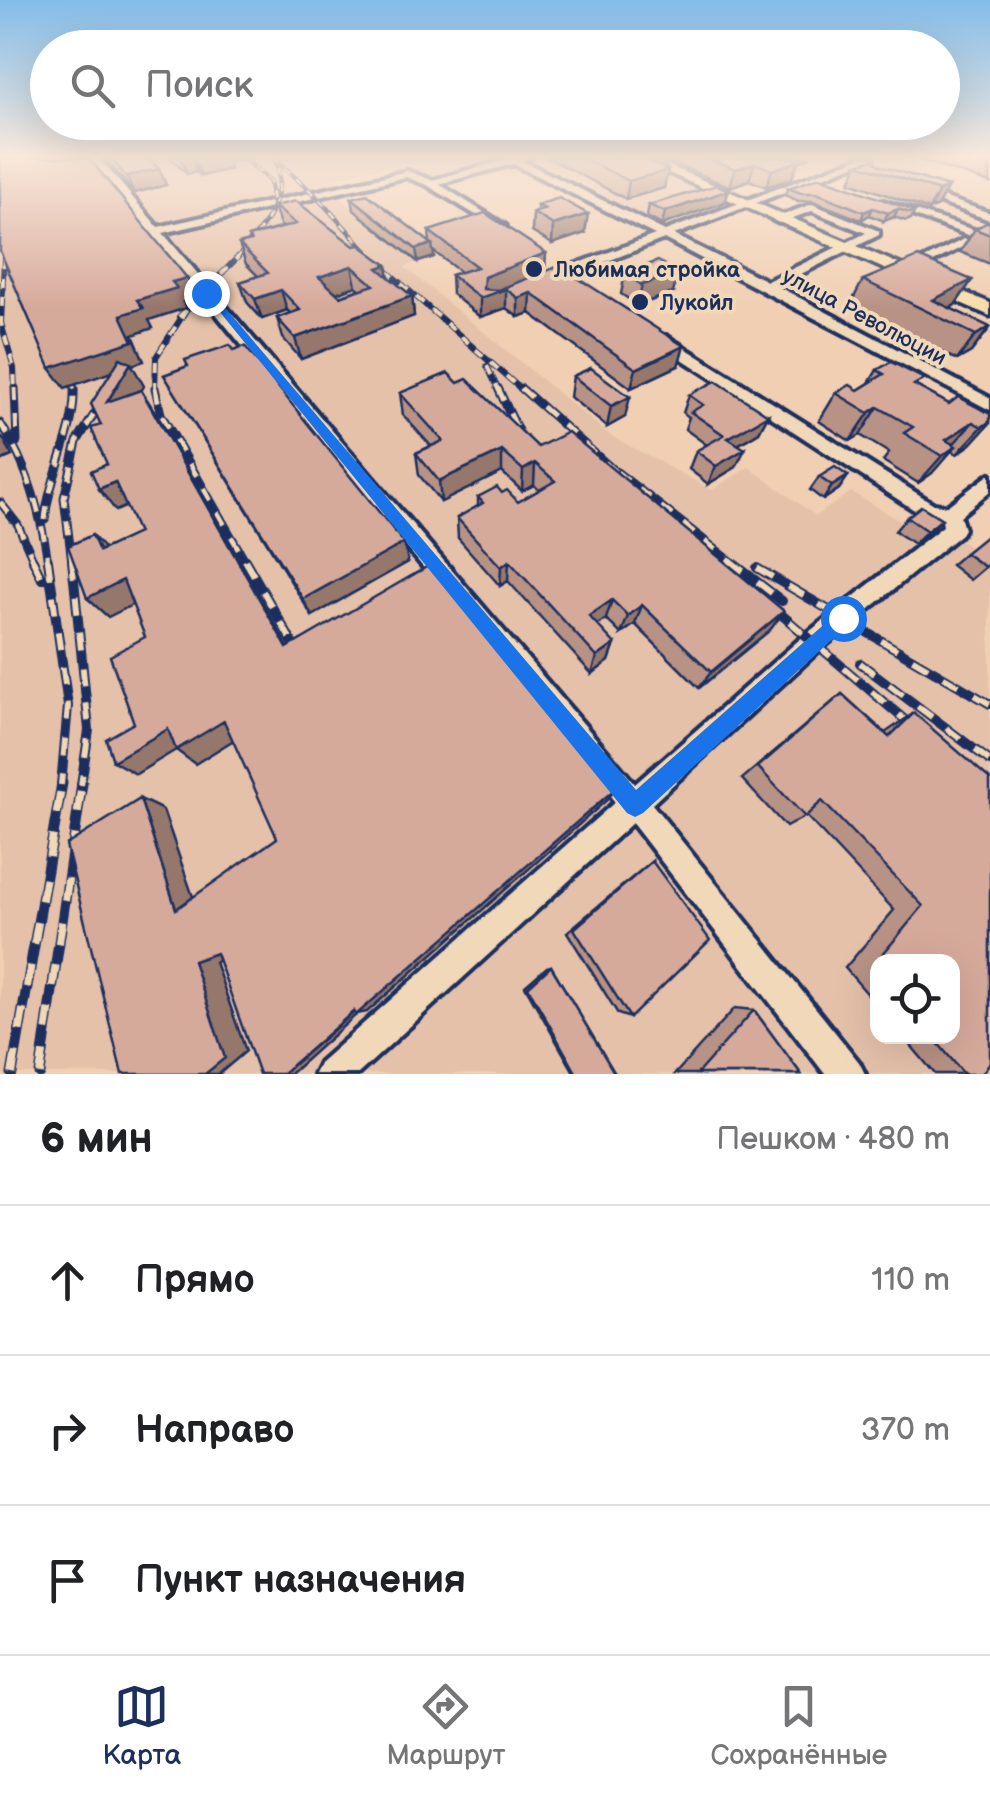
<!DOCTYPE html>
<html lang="ru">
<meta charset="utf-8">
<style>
:root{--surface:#fff;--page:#f2f2f2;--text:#202124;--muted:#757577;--line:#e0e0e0;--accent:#1b2f5e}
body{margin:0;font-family:"Balsamiq Sans",sans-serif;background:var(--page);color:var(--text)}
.controls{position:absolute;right:30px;bottom:30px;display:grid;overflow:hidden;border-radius:20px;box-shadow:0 10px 40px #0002}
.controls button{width:90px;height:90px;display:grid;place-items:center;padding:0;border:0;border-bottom:2px solid var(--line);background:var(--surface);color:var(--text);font:50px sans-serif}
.stop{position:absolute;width:30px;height:30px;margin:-22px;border:8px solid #1a73e8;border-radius:50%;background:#fff}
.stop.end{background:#1a73e8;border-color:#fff;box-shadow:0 2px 10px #0008}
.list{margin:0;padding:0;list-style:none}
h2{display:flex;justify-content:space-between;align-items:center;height:130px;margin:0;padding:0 40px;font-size:42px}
h2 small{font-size:32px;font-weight:400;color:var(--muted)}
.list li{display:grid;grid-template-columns:65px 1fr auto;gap:30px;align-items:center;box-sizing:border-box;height:150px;padding:0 40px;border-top:2px solid var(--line)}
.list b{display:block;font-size:38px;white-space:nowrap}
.list em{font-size:32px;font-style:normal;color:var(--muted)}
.icon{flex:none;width:55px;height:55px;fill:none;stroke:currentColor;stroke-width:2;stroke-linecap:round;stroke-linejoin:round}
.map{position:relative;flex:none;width:990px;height:1074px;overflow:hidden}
.search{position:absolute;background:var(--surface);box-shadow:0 10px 40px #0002;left:30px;right:30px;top:30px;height:110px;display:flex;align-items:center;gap:25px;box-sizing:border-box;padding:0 35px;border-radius:55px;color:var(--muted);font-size:38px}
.sheet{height:580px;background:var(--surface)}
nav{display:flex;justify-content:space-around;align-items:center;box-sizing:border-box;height:140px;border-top:2px solid var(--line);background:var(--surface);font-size:28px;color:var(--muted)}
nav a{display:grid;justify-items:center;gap:5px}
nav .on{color:var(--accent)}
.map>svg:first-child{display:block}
</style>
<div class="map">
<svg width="990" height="1074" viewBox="0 0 990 1074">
<rect width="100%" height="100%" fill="#f1cfb2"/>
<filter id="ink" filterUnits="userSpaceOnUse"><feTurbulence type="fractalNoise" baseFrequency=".01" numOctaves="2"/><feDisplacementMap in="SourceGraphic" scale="20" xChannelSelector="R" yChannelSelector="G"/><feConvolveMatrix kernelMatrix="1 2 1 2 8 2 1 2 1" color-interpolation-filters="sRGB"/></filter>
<g filter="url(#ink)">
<!-- built -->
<g fill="#e5c1a9" fill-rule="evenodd">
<path d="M0,157H426L330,179L336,185L342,183L351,194L340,198L418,262L404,267L611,436L712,490L749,467L816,516L851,492L904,523L909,519L949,546L958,539L990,561V1074H0ZM878,962H952V1036H878Z"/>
<polygon points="549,157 632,157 731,205 661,228 545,163"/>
</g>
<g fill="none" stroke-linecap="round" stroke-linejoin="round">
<defs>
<g id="minor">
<polygon points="88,157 98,157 158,227 407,171 432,180 505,160 502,157 532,157 523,161 665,231 861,157 874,157 674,235 767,281 866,233 812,211 779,223 773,220 775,218 812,204 879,231 879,235 777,286 990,398 990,410 664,239 549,284 539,284 539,278 655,235 513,164 439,184 506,226 506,230 502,231 427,185 406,177 163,233 635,784 800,639 943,526 942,520 922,515 656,342 656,336 666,336 934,504 947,506 990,474 990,491 960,516 964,529 961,534 816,653 652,804 859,1062 865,1074 825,1074 632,823 358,1074 314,1074 320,1062 615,802"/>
<polygon points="916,188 990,213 990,220 912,193"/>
<polygon points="884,201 990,235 990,243 884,205"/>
<polygon points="964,239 974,241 908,275 898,272"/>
</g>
<polygon id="major" points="633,157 649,157 990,303 990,316"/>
</defs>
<!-- minor casing -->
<use href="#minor" stroke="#1b2f5e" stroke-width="8"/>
<!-- major casing -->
<use href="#major" stroke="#1b2f5e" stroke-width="7"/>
<!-- minor -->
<use href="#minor" fill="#f1d8b8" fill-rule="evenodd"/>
<!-- major -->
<use href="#major" fill="#f8deab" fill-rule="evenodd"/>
<defs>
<g id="rail-far4">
<polyline points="242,157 270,181 273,203"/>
<polyline points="272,157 314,194 374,259"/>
<polyline points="0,243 5,259"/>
<path d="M236,259C261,231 288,200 276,161"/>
</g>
<g id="rail-far3">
<polyline points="4,257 1,323 14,368 15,391"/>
<polyline points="371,257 523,391"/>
<polyline points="179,317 238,257"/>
<polyline points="63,361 75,391"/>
<polyline points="487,366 499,391"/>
<polyline points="155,391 156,357 187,309"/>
</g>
<g id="rail-far2">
<polyline points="15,388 17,442"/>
<polyline points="155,388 161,414 246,562"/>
<polyline points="498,388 528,452"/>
<polyline points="521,388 626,481"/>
<path d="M0,423C28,464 41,514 48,562"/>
<polyline points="617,472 732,562"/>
<polyline points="0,502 18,525 34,562"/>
<path d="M45,520C49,475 76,434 74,388"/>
<polyline points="72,562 64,498 77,442 109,390"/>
</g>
<g id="rail-far1">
<polyline points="33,560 42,579"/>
<polyline points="48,560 68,706 61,785"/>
<polyline points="72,560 89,730 81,785"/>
<polyline points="245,560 307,668"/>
<polyline points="729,560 782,601"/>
<polyline points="757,568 990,704"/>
<polyline points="762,598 926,738"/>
<polyline points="860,663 990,761"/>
</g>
<g id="rail">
<polyline points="12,1074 62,783"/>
<polyline points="40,1074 82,783"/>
</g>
</defs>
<!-- rail-far4 casing -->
<use href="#rail-far4" stroke="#1b2f5e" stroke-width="5"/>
<!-- rail-far3 casing -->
<use href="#rail-far3" stroke="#1b2f5e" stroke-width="6"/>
<!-- rail-far2 casing -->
<use href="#rail-far2" stroke="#1b2f5e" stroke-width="9"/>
<!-- rail-far1 casing -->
<use href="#rail-far1" stroke="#1b2f5e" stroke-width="10"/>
<!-- rail casing -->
<use href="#rail" stroke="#1b2f5e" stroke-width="11"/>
<!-- rail-far4 -->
<use href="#rail-far4" stroke="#f1d8b8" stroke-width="2.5" stroke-dasharray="8" stroke-linecap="butt"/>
<!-- rail-far3 -->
<use href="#rail-far3" stroke="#f1d8b8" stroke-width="4" stroke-dasharray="10" stroke-linecap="butt"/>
<!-- rail-far2 -->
<use href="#rail-far2" stroke="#f1d8b8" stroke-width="5" stroke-dasharray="14" stroke-linecap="butt"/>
<!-- rail-far1 -->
<use href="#rail-far1" stroke="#f1d8b8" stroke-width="6" stroke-dasharray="18" stroke-linecap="butt"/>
<!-- rail -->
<use href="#rail" stroke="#f1d8b8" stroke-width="8" stroke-dasharray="22" stroke-linecap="butt"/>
</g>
<!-- wall -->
<g fill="#b89285" stroke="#1b2f5e" stroke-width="2.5" fill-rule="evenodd">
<polygon points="104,157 146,157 159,169 166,185 134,193"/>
<polygon points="169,157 253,157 228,162 230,169 201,176 197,172 187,174"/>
<polygon points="547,157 810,157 798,162 792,178 766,187 749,180 730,187 666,160 664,188 626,199"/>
<polygon points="915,157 990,157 990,183 914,158"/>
<polygon points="858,164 948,187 937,206 929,210 850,182"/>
<polygon points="788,188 915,211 911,219 906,221 894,217 884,221 869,215 861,220 813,201 798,201 785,195"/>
<polygon points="352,198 430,242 429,231 545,271 678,366 631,388 530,313 518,317 506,308 480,317 452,294 451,275 460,272 433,251 434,257 418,262 354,210"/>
<polygon points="725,202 662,225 647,217 649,205"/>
<polygon points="537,205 585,233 552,244 532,232 533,213 537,212"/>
<path d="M274,206L354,246L387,265L388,277L412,296L414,316L301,359L283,338L277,318L290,313L287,310L262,319L247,302L240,282L258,276L246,264L239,244L249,241L248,237L283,227L280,225ZM356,286L360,289L340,296L336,293Z"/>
<polygon points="990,221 990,264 960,252 975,229"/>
<polygon points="625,274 673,293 638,305 621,294"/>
<polygon points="863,280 972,280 955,305 950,308 990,328 971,352 957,360 850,305"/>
<polygon points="185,360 404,543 408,562 312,616 164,375 188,366"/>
<polygon points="591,368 625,417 607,427 570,397 573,376"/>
<polygon points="877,370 918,387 949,404 990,414 990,423 971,444 957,454 951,451 932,473 918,483 883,461 889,453 860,435 850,441 819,421 836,393 858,390 869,383"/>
<polygon points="458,383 538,447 784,611 770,630 699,688 635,624 621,634 606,619 597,625 615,644 609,661 592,674 508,581 500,586 458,538 457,518 478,506 478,497 502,493 518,502 539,490 534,485 522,491 502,472 441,502 419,475 416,453 431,446 403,415 400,393"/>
<polygon points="689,395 768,415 759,432 738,445 736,467 708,484 689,469 696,451 707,445 685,429 689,417 683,413"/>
<polygon points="848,476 839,489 823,500 810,490 819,477"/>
<polygon points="907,517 929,532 914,544 895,531"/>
<polygon points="965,553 985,567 970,580 951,565"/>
<polygon points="842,694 885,733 914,713 982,1074 935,1074 903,1036 952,1036 878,962 878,1006 845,968 894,910 806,816 786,827 742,779"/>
<polygon points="652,861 630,1018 618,1014 567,932"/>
<polygon points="551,966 615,1074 575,1074 525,986 547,967"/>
<polygon points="735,1008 754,1010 801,1074 675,1074"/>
</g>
<!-- shaded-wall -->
<g fill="#96776c" stroke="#1b2f5e" stroke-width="2.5">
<polygon points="180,157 192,157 197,172 187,174"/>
<polygon points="201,157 253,157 228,162 230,169 201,176 195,158"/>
<polygon points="667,157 664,171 668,170 664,188 626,199 629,181 651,162"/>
<polygon points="795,157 810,157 798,162 792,178 766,187 772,170 793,163"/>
<polygon points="755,163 749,180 730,187 735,169"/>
<polygon points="159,169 166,185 134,193 126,176"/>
<polygon points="948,187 937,206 929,210 939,191"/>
<polygon points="729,190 725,202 662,225 665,212"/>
<polygon points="873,208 869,215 861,220 864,212"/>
<polygon points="898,209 894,217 884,221 888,213"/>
<polygon points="588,214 585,233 552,244 553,225"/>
<polygon points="432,244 434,257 418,262 416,249"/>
<polygon points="546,253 545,272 506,289 506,308 480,317 480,298 484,277"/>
<polygon points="387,265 390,285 378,268"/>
<polygon points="352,266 356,286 324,297 319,277"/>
<polygon points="678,273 673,293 638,305 642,285"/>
<polygon points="187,278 196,297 183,302 186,308 149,320 153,328 133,335 144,361 132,365 144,386 123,424 107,402 129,366 65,388 50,368 121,315 137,300 172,282"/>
<polygon points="972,280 955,305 936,315 933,300"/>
<polygon points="281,290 287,310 262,319 255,299"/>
<polygon points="531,293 530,313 518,317 518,298"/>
<polygon points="412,296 414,316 301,359 295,338"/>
<polygon points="990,327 971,352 957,360 976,335"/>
<polygon points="684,346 678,366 631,388 636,369"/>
<polygon points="141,390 155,412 298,665 287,648"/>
<polygon points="630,397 625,417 607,427 611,406"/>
<polygon points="878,407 860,435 850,441 869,413"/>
<polygon points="768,415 759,432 720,455 728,438"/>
<polygon points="990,421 990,423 971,444 957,454 982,427"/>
<polygon points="973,422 949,449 946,440"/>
<polygon points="0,436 5,441 12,456 0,461"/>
<polygon points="956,446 932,473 918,483 942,456"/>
<polygon points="745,449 736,467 708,484 716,466"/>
<polygon points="502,451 502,472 441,502 439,481"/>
<polygon points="535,463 534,485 522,491 523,470"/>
<polygon points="848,476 839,489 823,500 832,486"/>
<polygon points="115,482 132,504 116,511 99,489"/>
<polygon points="942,519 929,532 914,544 927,531"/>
<polygon points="92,535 111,556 99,551"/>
<polygon points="404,543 408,562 312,616 303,599"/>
<polygon points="509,561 508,581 500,586 501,567"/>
<polygon points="123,580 142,600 108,617 87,598"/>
<polygon points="612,600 606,619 584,635 589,616"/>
<polygon points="642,605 635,624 621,634 628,616"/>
<polygon points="784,611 770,630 699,688 711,672"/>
<polygon points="615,644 609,661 592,674 597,657"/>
<polygon points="224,721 240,736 195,764 176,750 136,774 113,761 168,729"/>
<polygon points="616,788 608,799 367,1012 357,1014 290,1074 282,1074"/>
<polygon points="140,799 163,810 199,914 176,909"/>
<polygon points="216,953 237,954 215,962 246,1051 219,1074 205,1074 193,961"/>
</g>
<!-- building -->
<g fill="#d6aa9b" stroke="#1b2f5e" stroke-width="2.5" fill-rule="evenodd">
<polygon points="0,157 88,157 187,278 172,282 177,288 137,300 143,308 121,315 133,341 50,368 0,251"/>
<polygon points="109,157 146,157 159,169 126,176"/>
<polygon points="581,157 666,157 651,162 668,170 629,181"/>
<polygon points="704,157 789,157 798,161 772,170 755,163 735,169"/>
<polygon points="873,159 879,165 948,187 939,191 858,164"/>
<polygon points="820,177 915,211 910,213 898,209 888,213 873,208 864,212 817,193 801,193 788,188"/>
<polygon points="717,185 729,190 665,212 649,205"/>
<polygon points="367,194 432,244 416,249 352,198"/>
<polygon points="559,198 588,214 553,225 533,213 545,209 537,205"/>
<path d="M296,201L354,246L360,245L387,265L378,268L412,296L295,338L277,318L300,310L281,290L255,299L240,282L268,273L239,244L251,241L248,237L296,224L274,206ZM352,266L374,285L340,296L319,277Z"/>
<polygon points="485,213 546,253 484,277 483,289 498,290 559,266 684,346 636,369 531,293 518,298 506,289 480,298 451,275 477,267 429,231"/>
<polygon points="990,221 990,235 975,229"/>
<polygon points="918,257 972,280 933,300 990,327 976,335 863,280"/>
<polygon points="658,261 678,273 642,285 625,274"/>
<polygon points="230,345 234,350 245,346 404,543 303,599 164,375 188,366 185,360"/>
<polygon points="120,358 131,363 107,402 141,390 287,648 430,565 616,788 356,1015 354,1011 282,1074 259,1074 216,953 193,961 225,1058 205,1074 122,1074 66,845 140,799 176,909 277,838 224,721 176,750 168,729 113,761 106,739 134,723 110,656 145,637 123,580 87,598 68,546 92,535 99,551 138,533 115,482 99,489 91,471 107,464 91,428 101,425 91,404"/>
<polygon points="891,362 924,379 914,385 949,404 958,397 990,414 990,421 982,427 973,422 946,440 956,446 942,456 904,433 913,427 878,407 869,413 836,393 850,385 858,390 884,374 877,370"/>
<polygon points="591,368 630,397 611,406 573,376"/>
<polygon points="448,373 458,383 467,379 538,447 568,432 784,611 711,672 642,605 628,616 612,600 589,616 615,644 597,657 509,561 501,567 457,518 483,503 478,497 497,487 502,493 507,490 518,502 555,481 535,463 523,470 502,451 439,481 416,453 443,441 400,393"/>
<polygon points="716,381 768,415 728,438 745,449 716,466 696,451 724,435 691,412 703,405 689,395"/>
<polygon points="835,467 848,476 832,486 819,477"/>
<polygon points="921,506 942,519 927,531 907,517"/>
<polygon points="986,536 990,538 990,562 985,567 965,553"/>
<polygon points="842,694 889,737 914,713 990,779 990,1062 982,1074 964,1074 932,1036 952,1036 952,962 878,962 878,974 872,967 923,906 822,801 805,817 758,767"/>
<polygon points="652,861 710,940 630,1018 574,929"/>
<polygon points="551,966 615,1074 577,1074 528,987"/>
<polygon points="754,1010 801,1074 697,1074"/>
</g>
</g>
<!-- sky -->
<linearGradient id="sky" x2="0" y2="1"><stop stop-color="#83bdea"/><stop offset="0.51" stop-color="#f9e9dc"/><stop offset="1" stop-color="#f9e9dc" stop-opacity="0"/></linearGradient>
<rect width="990" height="307" fill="url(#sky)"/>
<!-- route -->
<polygon fill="#1a73e8" points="202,290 210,290 636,790 837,613 849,613 849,624 643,813 635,817 627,813"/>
<!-- markers -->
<g fill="#1b2f5e" stroke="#f1d8b8" stroke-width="4">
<circle cx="534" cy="269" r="10"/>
<circle cx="640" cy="302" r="10"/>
</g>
<g text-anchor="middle" stroke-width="8" stroke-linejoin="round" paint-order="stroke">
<!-- far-poi labels -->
<g font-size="22" font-weight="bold" fill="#1b2f5e" stroke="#f1d8b8" text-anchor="start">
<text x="554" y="277">Любимая стройка</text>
<text x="660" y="310">Лукойл</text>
</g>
<!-- far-street labels -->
<g font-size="22" fill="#1b2f5e" stroke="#f1d8b8">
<text transform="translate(865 316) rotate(28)" y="8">улица Революции</text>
</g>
</g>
</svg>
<div class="controls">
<button><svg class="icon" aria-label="locate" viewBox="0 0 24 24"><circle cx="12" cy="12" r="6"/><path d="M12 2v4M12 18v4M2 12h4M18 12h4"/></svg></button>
</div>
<div class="stop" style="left:843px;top:618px"></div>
<div class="stop end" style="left:206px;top:293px"></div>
<div class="search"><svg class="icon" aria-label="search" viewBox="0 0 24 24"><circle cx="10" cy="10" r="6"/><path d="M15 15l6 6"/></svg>Поиск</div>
</div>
<section class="sheet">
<h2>6 мин<small>Пешком · 480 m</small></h2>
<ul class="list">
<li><svg class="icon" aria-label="ahead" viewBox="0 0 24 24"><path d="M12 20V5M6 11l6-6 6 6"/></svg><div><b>Прямо</b></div><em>110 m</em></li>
<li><svg class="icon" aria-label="right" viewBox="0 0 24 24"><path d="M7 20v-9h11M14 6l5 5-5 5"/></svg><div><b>Направо</b></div><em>370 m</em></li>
<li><svg class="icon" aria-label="arrive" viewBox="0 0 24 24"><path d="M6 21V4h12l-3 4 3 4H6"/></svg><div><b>Пункт назначения</b></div></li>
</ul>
</section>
<nav>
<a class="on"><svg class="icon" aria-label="map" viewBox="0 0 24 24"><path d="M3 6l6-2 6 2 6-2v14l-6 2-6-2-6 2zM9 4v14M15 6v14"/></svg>Карта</a>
<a><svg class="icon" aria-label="directions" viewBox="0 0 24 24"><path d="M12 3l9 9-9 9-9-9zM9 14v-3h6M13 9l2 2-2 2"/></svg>Маршрут</a>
<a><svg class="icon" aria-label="saved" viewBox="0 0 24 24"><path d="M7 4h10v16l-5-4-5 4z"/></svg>Сохранённые</a>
</nav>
